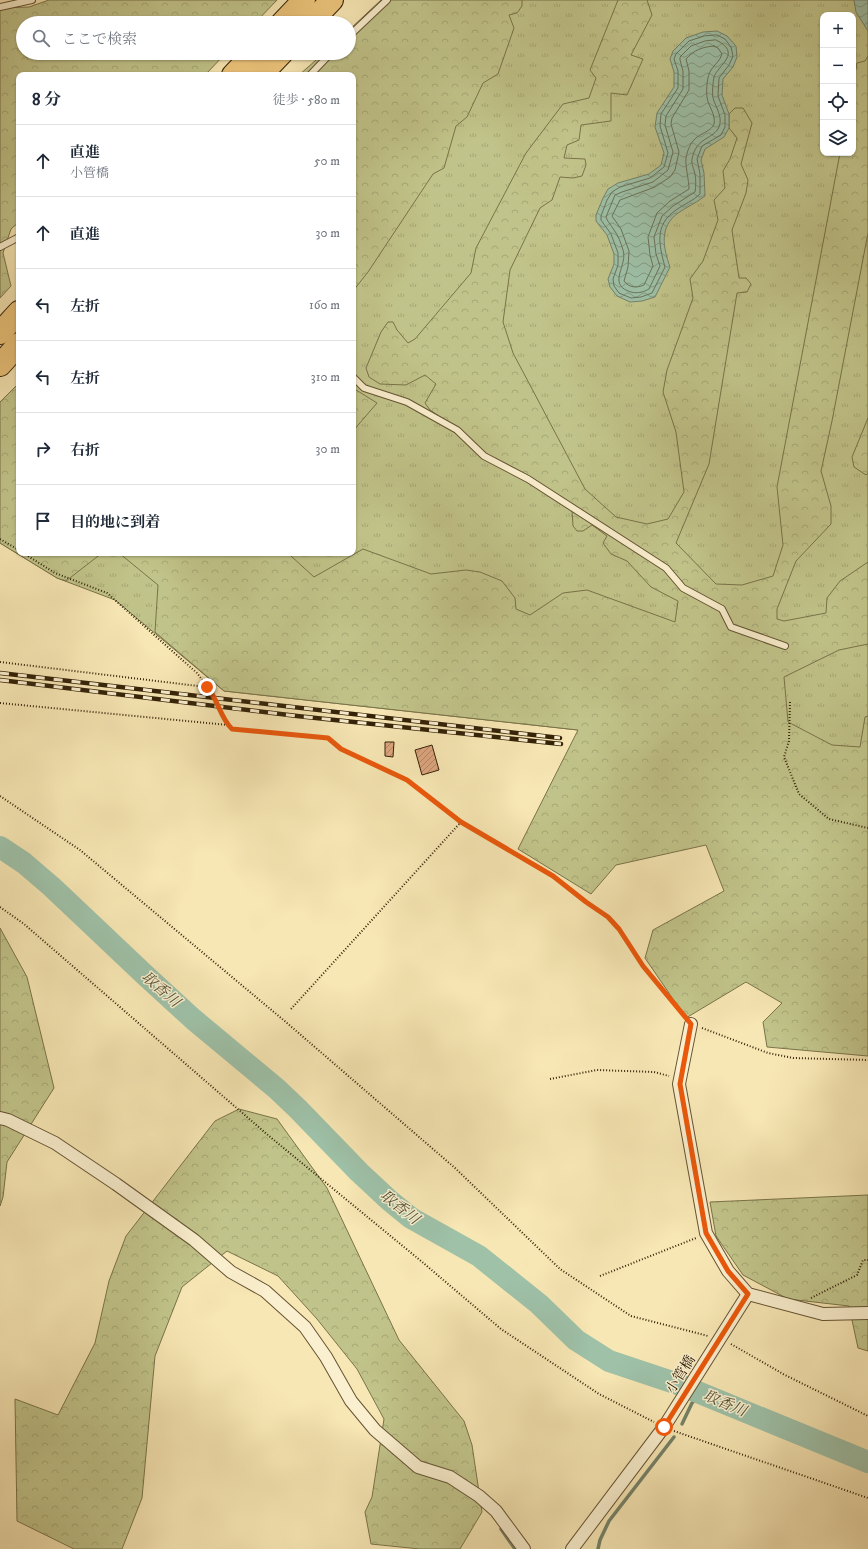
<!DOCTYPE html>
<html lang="ja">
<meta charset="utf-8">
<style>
:root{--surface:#fff;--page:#f6f6f7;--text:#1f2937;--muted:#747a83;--line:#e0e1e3}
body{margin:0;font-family:"IM FELL DW Pica","Noto Serif JP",serif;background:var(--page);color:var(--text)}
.controls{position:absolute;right:12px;top:12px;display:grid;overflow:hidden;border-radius:8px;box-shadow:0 1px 3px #0004}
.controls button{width:36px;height:36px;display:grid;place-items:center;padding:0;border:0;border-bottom:1px solid var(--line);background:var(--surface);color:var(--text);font:20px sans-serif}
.stop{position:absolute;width:12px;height:12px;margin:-9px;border:3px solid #ea580c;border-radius:50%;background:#fff}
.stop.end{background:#ea580c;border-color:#fff;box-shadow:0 1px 4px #0008}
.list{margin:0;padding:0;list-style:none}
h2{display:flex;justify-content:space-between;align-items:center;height:52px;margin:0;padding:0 16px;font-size:17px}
h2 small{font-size:13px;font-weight:400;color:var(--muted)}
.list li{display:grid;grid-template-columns:26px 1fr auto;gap:12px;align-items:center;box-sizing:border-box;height:72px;padding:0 16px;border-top:1px solid var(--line)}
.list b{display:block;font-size:15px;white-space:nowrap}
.list p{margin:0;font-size:13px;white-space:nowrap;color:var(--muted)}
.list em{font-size:13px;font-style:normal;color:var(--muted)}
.icon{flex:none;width:22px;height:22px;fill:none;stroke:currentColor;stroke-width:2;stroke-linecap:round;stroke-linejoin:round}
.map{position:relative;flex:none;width:868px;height:1549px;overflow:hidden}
.search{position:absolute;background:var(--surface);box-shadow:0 1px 3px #0004;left:16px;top:16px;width:340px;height:44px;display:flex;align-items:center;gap:10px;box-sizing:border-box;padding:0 14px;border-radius:22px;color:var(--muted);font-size:15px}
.panel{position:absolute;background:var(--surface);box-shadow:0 1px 3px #0004;left:16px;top:72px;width:340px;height:484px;border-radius:8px}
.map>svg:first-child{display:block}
</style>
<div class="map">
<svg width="868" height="1549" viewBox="0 0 868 1549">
<defs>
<pattern id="grass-tufts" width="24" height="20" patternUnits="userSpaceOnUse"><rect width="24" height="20" fill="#c1c48a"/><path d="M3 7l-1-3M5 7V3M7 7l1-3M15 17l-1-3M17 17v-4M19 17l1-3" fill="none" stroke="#a6a876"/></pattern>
<pattern id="forest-crowns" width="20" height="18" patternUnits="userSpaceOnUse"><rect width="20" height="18" fill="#c1c48a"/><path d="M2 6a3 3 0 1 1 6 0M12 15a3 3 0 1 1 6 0" fill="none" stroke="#a6a876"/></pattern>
<pattern id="water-waves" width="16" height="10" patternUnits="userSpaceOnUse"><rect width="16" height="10" fill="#9ec1a8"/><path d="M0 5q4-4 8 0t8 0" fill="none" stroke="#829c87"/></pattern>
<pattern id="building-hatch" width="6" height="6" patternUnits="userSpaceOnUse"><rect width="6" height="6" fill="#dea680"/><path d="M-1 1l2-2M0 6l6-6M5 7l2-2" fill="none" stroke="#b58767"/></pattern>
</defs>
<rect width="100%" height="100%" fill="#f7e7b4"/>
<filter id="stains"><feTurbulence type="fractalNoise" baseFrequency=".005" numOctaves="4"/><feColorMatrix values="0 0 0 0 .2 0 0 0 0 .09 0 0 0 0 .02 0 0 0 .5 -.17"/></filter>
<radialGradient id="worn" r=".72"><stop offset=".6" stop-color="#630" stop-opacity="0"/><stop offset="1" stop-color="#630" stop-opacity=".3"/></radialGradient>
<!-- grass -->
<path fill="url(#grass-tufts)" stroke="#7a7349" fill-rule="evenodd" d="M402,0H868V762L224,691L115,600L57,578L0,543V402L19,383V553H353V75L349,53ZM823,15H853V153H823Z"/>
<!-- forest -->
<g fill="url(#forest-crowns)" stroke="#7a7349">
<polygon points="49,0 277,0 255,23 23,23 23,53 226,53 205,75 19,75 19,222 11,229 3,253 11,286 0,298 0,8 29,7"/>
<polygon points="381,0 522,0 522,6 517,13 509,15 514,28 498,74 483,83 467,117 456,126 444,168 433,174 368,272 353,291 353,75 299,75 324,53 349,53 349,30"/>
<polygon points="618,0 647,0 652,15 631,55 643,59 627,95 611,93 611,121 581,125 579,140 567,145 564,158 585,159 586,165 582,176 573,178 560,177 552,200 540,208 510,270 503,322 513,353 585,489 616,517 647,524 668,519 684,492 676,432 663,392 667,370 693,298 690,279 703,261 718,220 714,200 725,188 723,171 730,159 737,138 729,128 729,114 735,108 743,108 752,123 741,164 748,180 746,193 732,230 739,278 746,278 751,284 747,292 737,293 709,464 676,543 716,584 742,585 773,576 783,545 777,487 840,153 853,153 853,86 857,63 865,61 868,56 868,233 832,421 821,471 831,506 831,524 796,561 777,609 777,619 784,621 826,613 827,598 840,581 868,562 868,644 839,650 784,677 788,722 832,745 860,747 865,717 868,716 868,1056 767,1047 763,1022 782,1003 746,982 686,1018 645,958 653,930 724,891 706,845 616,865 591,894 518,849 578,730 224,691 155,632 158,585 119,553 290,553 291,556 314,577 363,549 431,574 466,570 480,572 502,581 515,598 516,609 530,615 563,593 587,590 675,622 678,601 651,587 627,561 611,554 603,543 607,536 592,525 583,531 577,531 573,526 572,510 515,469 497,466 449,423 430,410 425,403 436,384 425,375 406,385 380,384 369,377 366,368 381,332 388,322 393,322 397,330 408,343 415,339 471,273 476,248 526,153 563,104 589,98 596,78 590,70"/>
<polygon points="19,383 19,553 102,553 66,581 57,578 0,543 0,402"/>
<polygon points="353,388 377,403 353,431"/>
<polygon points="868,418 868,473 866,475 854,467 852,457"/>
<polygon points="0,928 27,977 54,1088 7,1162 3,1197 0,1206"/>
<polygon points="239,1109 277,1119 327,1188 399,1340 464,1421 472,1445 482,1512 460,1549 420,1549 371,1544 365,1512 372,1497 384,1419 357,1369 317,1319 278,1276 227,1251 182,1287 155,1356 142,1498 122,1549 74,1549 17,1521 15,1399 58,1415 95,1343 109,1281 126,1236 215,1121"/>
<polygon points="868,1195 868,1351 858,1348 849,1306 788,1299 743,1275 716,1236 710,1202"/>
</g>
<!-- water -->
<g fill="url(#water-waves)" stroke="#748168">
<polygon points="854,0 868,0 868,31 856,12"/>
<path d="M717,31L727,36L736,46L737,57L733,67L723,79L722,95L729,114V128L724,137L705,149L701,160L704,173L705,196C696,203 687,207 678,213C659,227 663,247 670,267L655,297L642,301L630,302L617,296L610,287L608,279L614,264V254L607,235L596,221V215L603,198L608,189L618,183L649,174L661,165L664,153L655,127L657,113L674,87V72L670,59L673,51L686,38L703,32Z"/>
</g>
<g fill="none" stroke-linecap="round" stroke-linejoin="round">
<!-- shore -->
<g stroke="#697258" stroke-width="1">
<path d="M717,35L725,39L731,47L733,56L729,65L719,78L718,96L725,115V127L721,135L702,146L697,159L700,174V194C693,201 684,204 676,210C654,225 659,245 665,267L652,293L641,297L631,298L619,293L614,286L613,279L618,265V253L611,234L601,220V216L607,200L612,192L620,187L650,178L664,167L668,153L660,126L661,114L678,88V71L674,59L676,54L689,41L704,36Z"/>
<path d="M716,40C743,53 718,65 714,77C713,82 712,92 713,98C716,108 723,117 719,127C714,139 696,137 692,159C691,164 694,169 695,174C696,180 696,186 695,192L673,206L662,216L654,237L656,254L660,266L649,289C642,293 635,294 628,291C608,283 628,265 623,250C621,243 618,235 614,230C611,225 607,221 606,217L615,195L622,192L653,182L668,170L673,152L665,125L666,116L683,89V71L680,60V57L691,46L705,41Z"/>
<path d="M714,46L718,48L722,54C720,61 715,64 711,70C707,76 706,89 707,97C708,106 716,114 714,124C712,131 699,134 695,139C690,143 687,152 686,158C685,166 689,180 689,189L670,201L657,213L648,237L650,255L653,266L644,285C637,288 629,288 624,281L628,267L629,251L621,229L612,216L620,200L655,187L670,177L675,170L679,152L671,124L672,118L689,90V71L686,59C694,50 702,47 714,46Z"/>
</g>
<!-- stream -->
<g stroke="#748168" stroke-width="3.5">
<polyline points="682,1424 692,1403 702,1393"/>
<polyline points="501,1529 515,1549"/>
<polyline points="598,1549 600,1540 609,1521 674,1437"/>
</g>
<!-- river -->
<polyline stroke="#9ec1a8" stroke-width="22" points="0,847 24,863 52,887 145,975 193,1019 277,1089 298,1109 359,1172 389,1200 411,1218 479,1256 539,1304 576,1340 609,1361 678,1384 868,1462"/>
</g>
<!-- building -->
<g fill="url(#building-hatch)" stroke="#342208">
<polygon points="385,742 394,742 393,757 385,756"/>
<polygon points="432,745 439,770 422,775 415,750"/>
</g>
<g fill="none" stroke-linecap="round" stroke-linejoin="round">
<defs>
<g id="lane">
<polyline points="0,7 32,0"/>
<polyline points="349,36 387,0"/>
<polyline points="310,75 331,53"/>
<polyline points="0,247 19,237"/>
<polyline points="353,377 364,388 407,402 457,430 484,456 528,479 666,568 683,588 722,609 731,627 785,646"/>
</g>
<g id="street">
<polyline points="691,1024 679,1084 706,1233 728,1271 748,1294 823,1314 868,1313"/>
<polyline points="0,1118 8,1120 55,1143 116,1184 194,1240 231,1272 265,1291 305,1327 326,1357 351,1401 375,1430 418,1467 450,1477 479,1496 496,1511 524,1549"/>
<polyline points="572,1549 664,1427 748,1294"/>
</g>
<g id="highway">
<polyline points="282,23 304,0"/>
<polyline points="310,23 332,0"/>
<polyline points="233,75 254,53"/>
<polyline points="261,75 282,53"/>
<polyline points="0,333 19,312"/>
<polyline points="0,365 19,344"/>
</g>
</defs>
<!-- lane casing -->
<use href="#lane" stroke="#655333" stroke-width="8"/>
<!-- street casing -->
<use href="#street" stroke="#655333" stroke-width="14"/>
<!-- highway casing -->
<use href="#highway" stroke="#342208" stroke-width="24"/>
<!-- path -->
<g stroke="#342208" stroke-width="2" stroke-dasharray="1 2" stroke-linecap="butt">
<polyline points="0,539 19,550"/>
<polyline points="23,553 55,573 107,593 197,673 213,694 228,725 232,729 328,738 341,749 407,780 461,822 553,876 578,896 608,917 619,929 643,966 685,1015"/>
<polyline points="0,662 206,687"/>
<polyline points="790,702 789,741 784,757 799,794 829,819 868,828"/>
<polyline points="0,703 228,725"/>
<polyline points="0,796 80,850 287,1023 455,1168 560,1269 631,1316 708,1336"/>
<polyline points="0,907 24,924 269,1136 421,1261 501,1329 599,1394 654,1422"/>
<polyline points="291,1009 461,822"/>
<polyline points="702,1028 768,1053 793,1058 868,1060"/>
<polyline points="550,1079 597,1070 654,1072 669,1076"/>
<polyline points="600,1276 696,1238"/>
<polyline points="811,1298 857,1275 863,1260 868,1260"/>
<polyline points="731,1344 783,1374 868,1416"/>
<polyline points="674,1431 868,1498"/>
</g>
<!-- lane -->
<use href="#lane" stroke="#faefce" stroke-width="6"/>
<!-- street -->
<use href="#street" stroke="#faefce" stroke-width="12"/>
<!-- highway -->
<use href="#highway" stroke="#ecc47a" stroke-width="22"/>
<defs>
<g id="rail">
<polyline points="0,673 560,738"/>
<polyline points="0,680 297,716 561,744"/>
</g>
</defs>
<!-- rail casing -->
<use href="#rail" stroke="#342208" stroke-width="4.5"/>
<!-- rail -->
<use href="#rail" stroke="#faefce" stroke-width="3" stroke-dasharray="9" stroke-linecap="butt"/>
</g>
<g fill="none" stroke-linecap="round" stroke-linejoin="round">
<!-- route -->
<path stroke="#ea580c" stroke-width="5" d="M207,687C218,699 220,718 232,729L328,738L341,749L407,780L461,822L553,876L586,902L608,917L619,929L643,966L691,1024L680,1084L706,1233L728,1271L748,1294L664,1427"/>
</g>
<g text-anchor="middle" stroke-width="3" stroke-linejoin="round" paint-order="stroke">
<!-- street labels -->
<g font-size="14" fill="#342208" stroke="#faefce">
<text transform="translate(680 1374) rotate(-58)" y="5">小管橋</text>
</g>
<!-- water labels -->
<g font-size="15" font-style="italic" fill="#545238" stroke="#faefce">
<text transform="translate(161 989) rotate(41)" y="5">取香川</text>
<text transform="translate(400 1207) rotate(38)" y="5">取香川</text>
<text transform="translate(725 1403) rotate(23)" y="5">取香川</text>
</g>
</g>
<rect width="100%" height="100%" filter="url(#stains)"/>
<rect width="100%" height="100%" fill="url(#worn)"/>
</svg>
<div class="controls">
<button>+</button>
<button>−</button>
<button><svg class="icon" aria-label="locate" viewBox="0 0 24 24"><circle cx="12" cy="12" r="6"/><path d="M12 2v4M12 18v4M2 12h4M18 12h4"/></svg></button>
<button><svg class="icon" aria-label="layers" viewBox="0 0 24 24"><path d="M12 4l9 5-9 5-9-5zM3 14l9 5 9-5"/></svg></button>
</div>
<div class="stop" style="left:664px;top:1427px"></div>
<div class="stop end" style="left:207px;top:687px"></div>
<div class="search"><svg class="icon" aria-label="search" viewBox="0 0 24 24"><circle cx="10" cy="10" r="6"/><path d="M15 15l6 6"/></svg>ここで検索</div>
<section class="panel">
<h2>8 分<small>徒歩 · 580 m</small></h2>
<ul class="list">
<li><svg class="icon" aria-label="ahead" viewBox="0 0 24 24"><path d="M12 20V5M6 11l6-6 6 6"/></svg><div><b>直進</b><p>小管橋</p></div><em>50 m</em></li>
<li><svg class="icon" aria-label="ahead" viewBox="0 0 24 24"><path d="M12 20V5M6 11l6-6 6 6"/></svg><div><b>直進</b></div><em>30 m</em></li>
<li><svg class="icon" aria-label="left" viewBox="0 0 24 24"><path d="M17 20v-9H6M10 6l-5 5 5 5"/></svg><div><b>左折</b></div><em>160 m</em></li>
<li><svg class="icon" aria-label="left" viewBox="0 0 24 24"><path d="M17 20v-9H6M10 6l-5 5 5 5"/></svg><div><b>左折</b></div><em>310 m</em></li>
<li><svg class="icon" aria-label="right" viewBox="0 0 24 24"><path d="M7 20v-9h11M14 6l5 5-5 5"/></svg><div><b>右折</b></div><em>30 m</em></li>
<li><svg class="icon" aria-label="arrive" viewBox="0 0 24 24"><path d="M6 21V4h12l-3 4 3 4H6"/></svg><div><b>目的地に到着</b></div></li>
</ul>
</section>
</div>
